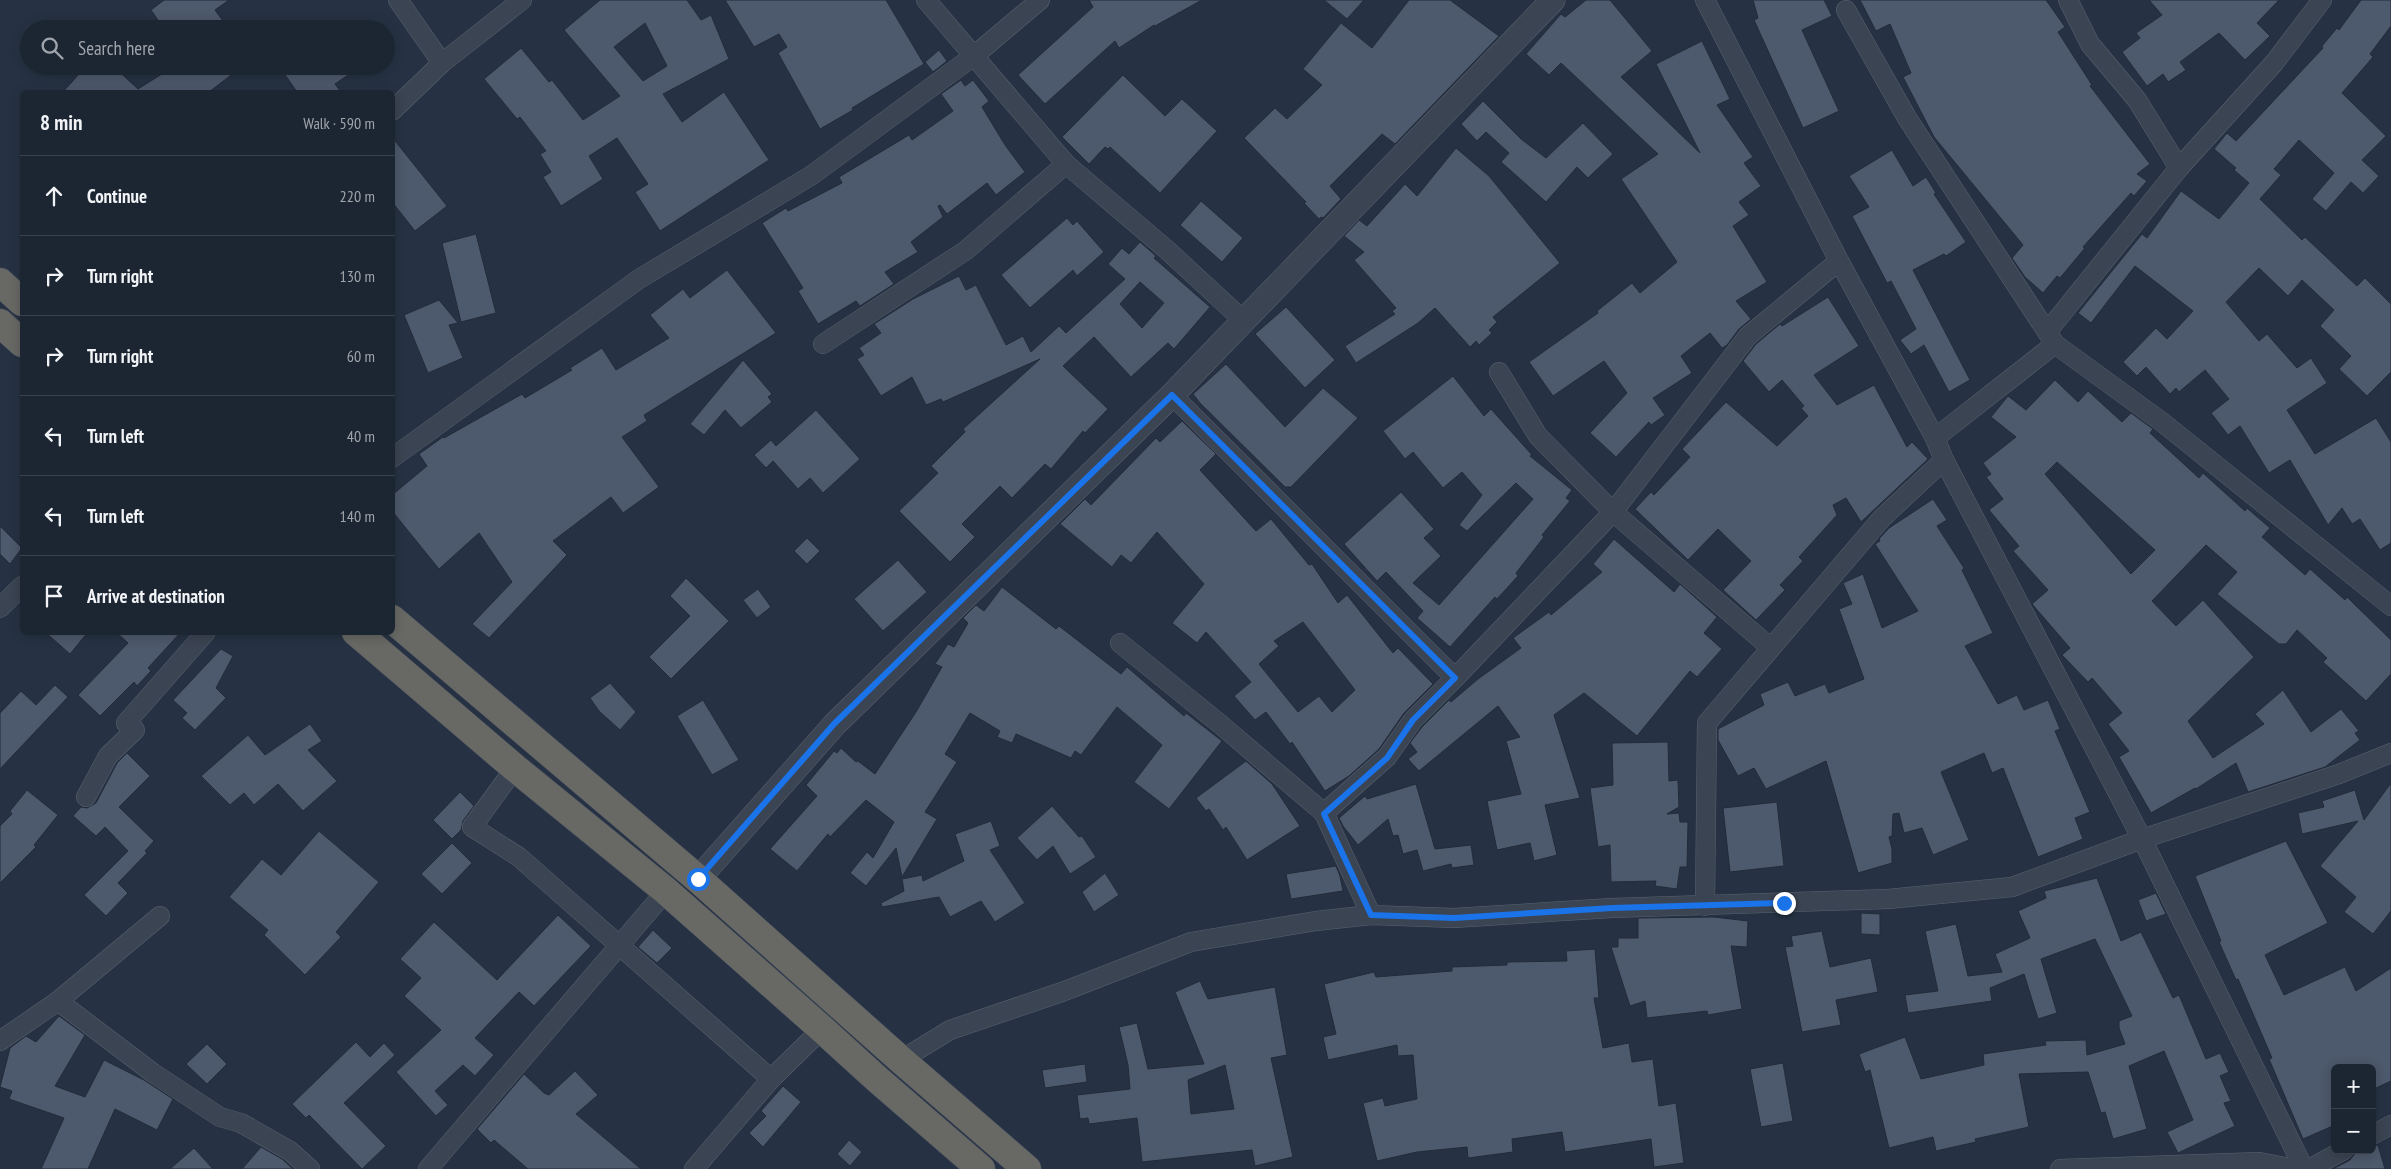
<!DOCTYPE html>
<meta charset="utf-8">
<style>
:root{--surface:#1c2632;--page:#29323e;--text:#f1f3f6;--muted:#a0a5ac;--line:#3a434d}
body{margin:0;font-family:"PT Sans Narrow",sans-serif;background:var(--page);color:var(--text)}
.controls{position:absolute;right:15px;bottom:15px;display:grid;overflow:hidden;border-radius:8px;box-shadow:0 2px 12px #0003}
.controls button{width:45px;height:45px;display:grid;place-items:center;padding:0;border:0;border-bottom:1px solid var(--line);background:var(--surface);color:var(--text);font:25px sans-serif}
.stop{position:absolute;width:15px;height:15px;margin:-11px;border:4px solid #1a73e8;border-radius:50%;background:#fff}
.stop.end{background:#1a73e8;border-color:#fff;box-shadow:0 1px 5px #0008}
.list{margin:0;padding:0;list-style:none}
h2{display:flex;justify-content:space-between;align-items:center;height:65px;margin:0;padding:0 20px;font-size:21px}
h2 small{font-size:16px;font-weight:400;color:var(--muted)}
.list li{display:grid;grid-template-columns:32px 1fr auto;gap:15px;align-items:center;box-sizing:border-box;height:80px;padding:0 20px;border-top:1px solid var(--line)}
.list b{display:block;font-size:19px;white-space:nowrap}
.list em{font-size:16px;font-style:normal;color:var(--muted)}
.icon{flex:none;width:28px;height:28px;fill:none;stroke:currentColor;stroke-width:2;stroke-linecap:round;stroke-linejoin:round}
.map{position:relative;flex:none;width:2391px;height:1169px;overflow:hidden}
.search{position:absolute;background:var(--surface);box-shadow:0 2px 12px #0003;left:20px;top:20px;width:375px;height:55px;display:flex;align-items:center;gap:12px;box-sizing:border-box;padding:0 18px;border-radius:28px;color:var(--muted);font-size:19px}
.panel{position:absolute;background:var(--surface);box-shadow:0 2px 12px #0003;left:20px;top:90px;width:375px;height:545px;border-radius:8px}
.map>svg:first-child{display:block}
</style>
<div class="map">
<svg width="2391" height="1169" viewBox="0 0 2391 1169">
<rect width="100%" height="100%" fill="#263243"/>
<!-- building -->
<g fill="#4d596c" stroke="#222b3a" fill-rule="evenodd">
<polygon points="164,0 229,0 215,10 229,29 164,29 151,10"/>
<path d="M600,0H687L701,20L711,15L729,59L663,94L682,122L724,92L769,160L660,231L635,192L648,184L617,138L589,156L603,179L561,206L543,177L551,172L540,154L546,151L520,117L517,119L484,79L521,48L549,82L552,80L583,120L620,96L564,30ZM645,23L667,66L643,81L614,47Z"/>
<polygon points="725,0 886,0 924,64 852,108 853,110 820,129 778,53 787,47 779,34 754,47"/>
<polygon points="1089,0 1202,0 1155,26 1154,25 1119,48 1115,41 1045,104 1018,75 1093,7"/>
<polygon points="1324,0 1364,0 1347,19"/>
<polygon points="1409,0 1450,0 1499,36 1395,144 1382,134 1330,186 1341,199 1323,218 1321,217 1319,219 1304,203 1306,202 1244,138 1275,108 1287,119 1322,85 1303,69 1341,23 1372,48"/>
<polygon points="1586,0 1610,0 1652,51 1621,77 1700,153 1656,64 1702,41 1730,99 1717,105 1753,157 1744,163 1761,186 1739,202 1749,215 1733,226 1767,282 1736,301 1751,319 1739,329 1727,345 1722,348 1710,333 1681,356 1692,373 1653,398 1665,415 1651,425 1649,422 1616,457 1590,433 1627,393 1604,361 1553,396 1529,362 1598,313 1597,311 1632,283 1640,293 1677,262 1621,179 1658,154 1561,63 1549,75 1526,54 1561,14 1565,17"/>
<polygon points="1753,0 1824,0 1832,16 1802,30 1839,111 1803,128 1754,20 1758,18"/>
<polygon points="1860,0 2046,0 2065,27 2058,32 2092,85 2090,86 2150,164 2137,174 2147,181 2134,196 2131,193 2083,247 2085,248 2060,278 2057,276 2043,293 2025,277 2012,258 2023,245 1934,137 1903,77 1911,73 1890,24 1876,31"/>
<polygon points="2149,0 2279,0 2257,23 2270,36 2245,60 2219,33 2180,62 2186,70 2168,82 2163,74 2147,86 2122,52 2140,38 2136,33 2162,15"/>
<polygon points="2361,0 2391,0 2391,26 2370,54 2373,57 2342,93 2386,136 2362,160 2379,176 2363,193 2351,182 2326,211 2312,199 2334,173 2299,140 2274,169 2281,175 2260,199 2302,240 2305,237 2357,286 2365,278 2391,304 2391,372 2367,396 2339,369 2351,356 2320,326 2334,310 2302,280 2288,296 2259,268 2226,302 2259,341 2267,334 2297,368 2311,358 2327,383 2287,410 2315,454 2376,418 2391,442 2391,543 2380,550 2360,519 2352,524 2342,508 2328,525 2290,460 2269,473 2240,426 2228,435 2211,413 2229,399 2205,370 2179,392 2176,388 2170,394 2146,367 2137,376 2123,362 2156,328 2167,339 2193,311 2135,266 2091,323 2078,313 2142,234 2147,238 2181,191 2219,219 2249,183 2234,170 2236,168 2214,149 2227,133 2236,141 2323,48 2322,46 2337,28 2339,30"/>
<polygon points="939,50 947,61 933,72 925,62"/>
<polygon points="86,66 113,66 138,89 165,72 161,66 243,66 209,92 63,92"/>
<polygon points="279,66 361,66 335,84 341,92 297,92"/>
<polygon points="1123,75 1165,116 1182,99 1217,131 1160,193 1110,147 1108,149 1105,147 1089,164 1062,137"/>
<polygon points="961,80 965,86 973,80 989,101 982,107 1005,145 1025,172 996,195 987,183 947,214 940,205 938,206 943,217 911,242 918,252 885,272 894,284 860,306 856,301 818,324 798,291 803,288 762,223 786,208 788,211 842,183 839,177 909,135 912,140 953,111 941,94"/>
<polygon points="1483,101 1521,139 1546,158 1583,123 1613,154 1588,178 1577,167 1546,202 1501,162 1509,153 1486,132 1477,141 1461,124"/>
<polygon points="392,137 447,206 415,231 392,202"/>
<polygon points="1456,148 1489,176 1560,263 1493,317 1497,322 1489,330 1492,333 1479,345 1476,341 1470,347 1435,308 1418,323 1356,363 1345,346 1395,314 1392,311 1396,308 1354,260 1364,252 1344,236 1359,220 1367,226 1405,184 1417,196"/>
<polygon points="1892,150 1913,186 1926,177 1936,193 1934,194 1966,242 1946,256 1944,254 1913,270 1970,380 1949,392 1924,345 1911,354 1900,340 1916,329 1891,281 1887,283 1852,216 1869,207 1849,176"/>
<polygon points="1201,201 1243,238 1222,262 1180,225"/>
<polygon points="1067,218 1073,225 1077,221 1104,252 1077,276 1073,270 1030,308 1001,275"/>
<polygon points="476,234 496,313 461,322 442,243"/>
<path d="M1140,242L1156,256L1154,258L1210,307L1174,349L1168,343L1131,377L1094,337L1063,366L1108,409L1085,433L1083,431L1051,469L1045,464L1012,498L1000,486L962,524L975,537L950,562L899,511L938,473L931,466L965,432L963,429L1040,359L943,402L941,399L926,405L912,377L881,396L857,359L864,355L859,348L881,333L874,324L913,299L959,276L966,290L976,285L1006,345L1023,336L1031,352L1059,326L1066,333L1125,279L1108,264L1122,248L1129,254ZM1140,282L1164,303L1142,328L1120,304Z"/>
<polygon points="727,270 776,333 644,415 647,421 622,437 659,487 623,513 611,497 553,541 567,555 489,638 472,624 512,582 479,533 439,569 392,511 392,495 427,466 419,454 443,437 444,438 522,394 525,398 572,370 570,368 602,348 616,370 669,338 650,315 683,289 690,298"/>
<polygon points="1828,297 1859,346 1814,375 1837,405 1874,385 1907,447 1912,442 1928,459 1861,522 1846,498 1833,505 1837,515 1799,557 1803,561 1780,585 1785,590 1756,620 1723,590 1751,561 1718,529 1688,560 1635,509 1651,492 1654,495 1690,457 1682,449 1726,402 1777,446 1808,416 1801,408 1804,406 1782,380 1769,392 1743,361 1756,344 1780,324 1782,326"/>
<polygon points="439,300 458,323 449,325 463,358 428,373 404,315"/>
<polygon points="1286,307 1335,360 1305,388 1255,334"/>
<polygon points="743,360 772,394 768,397 772,402 741,428 725,410 704,435 690,424"/>
<polygon points="1226,364 1285,427 1323,388 1358,418 1291,487 1285,487 1200,403 1193,394"/>
<polygon points="1453,376 1484,416 1491,409 1532,455 1530,456 1572,490 1566,498 1570,501 1542,535 1544,537 1516,573 1518,576 1497,599 1495,597 1450,647 1417,618 1423,611 1386,572 1377,581 1344,544 1401,492 1434,529 1424,538 1441,556 1413,583 1439,605 1533,499 1516,483 1467,531 1459,525 1482,495 1462,472 1443,488 1413,452 1405,459 1383,431"/>
<path d="M2055,380L2078,402L2088,391L2122,422L2131,413L2153,429L2150,433L2199,478L2203,473L2245,511L2247,508L2270,528L2262,537L2305,575L2310,569L2345,600L2347,597L2391,640V674L2366,701L2323,662L2327,658L2297,630L2286,644H2279L2217,594L2237,572L2206,545L2152,601L2176,626L2203,600L2254,657L2188,721L2213,758L2264,724L2255,714L2283,690L2311,732L2341,709L2359,731L2355,733L2360,740L2325,767L2248,792L2236,763L2196,789L2195,788L2151,813L2119,757L2129,751L2108,724L2122,713L2092,678L2088,682L2062,655L2070,648L2032,604L2048,590L2013,551L2019,546L1989,510L2003,499L1986,477L1991,474L1983,463L2016,437L1991,417L2008,396L2026,410ZM2057,462L2155,550L2131,574L2045,474Z"/>
<polygon points="816,410 860,459 823,493 810,478 798,489 773,461 766,468 754,455 771,440 776,446"/>
<path d="M1182,421L1216,454L1200,470L1256,531L1271,519L1309,565L1312,564L1338,603L1347,595L1393,653L1398,648L1433,684L1404,713L1379,749L1349,776L1325,791L1292,742L1290,744L1266,712L1255,720L1234,696L1251,682L1206,632L1197,643L1172,623L1204,584L1157,532L1131,563L1121,555L1112,567L1060,524L1085,499L1091,505L1156,438L1160,442ZM1303,622L1355,690L1332,712L1319,696L1298,712L1259,664L1279,646L1274,641Z"/>
<polygon points="1933,499 1947,520 1937,526 1964,568 1962,570 1993,633 1965,646 1998,704 2017,695 2024,710 2048,700 2060,729 2055,731 2090,812 2075,818 2083,839 2038,857 2003,768 1992,773 1984,753 1941,772 1969,840 1933,855 1922,828 1904,833 1899,813 1893,814 1892,836 1889,837 1892,849 1892,863 1858,873 1826,761 1766,789 1754,768 1738,776 1718,740 1718,729 1764,705 1760,694 1788,682 1795,696 1825,684 1829,693 1864,679 1839,609 1852,604 1843,583 1863,574 1882,628 1918,611 1875,544 1880,541 1879,539 1889,528"/>
<polygon points="0,526 22,548 10,564 0,554"/>
<polygon points="807,538 820,551 807,564 794,551"/>
<polygon points="1614,539 1674,592 1680,584 1717,617 1704,633 1722,649 1697,677 1690,671 1637,736 1584,693 1554,715 1580,798 1545,805 1557,855 1534,861 1530,843 1497,850 1487,801 1521,794 1506,741 1520,737 1498,706 1419,771 1408,759 1417,752 1410,743 1422,727 1449,700 1451,702 1478,679 1521,648 1513,638 1549,612 1551,615 1602,572 1593,564"/>
<polygon points="898,560 927,592 883,631 854,599"/>
<polygon points="686,578 729,621 671,679 649,657 690,616 670,596"/>
<polygon points="1002,587 1056,629 1059,626 1121,674 1127,667 1184,716 1186,713 1222,741 1169,809 1134,782 1162,745 1117,707 1081,755 1075,751 1071,758 1016,734 1012,743 997,737 1000,731 970,713 945,754 957,762 925,812 937,819 902,877 896,848 866,886 850,873 867,852 873,858 894,822 866,800 830,837 828,834 797,871 770,849 817,796 806,785 834,751 837,753 841,748 856,762 858,761 875,774 916,712 942,667 935,664 948,644 954,647 968,623 963,618 976,605 984,611"/>
<polygon points="758,589 771,607 757,618 743,600"/>
<polygon points="45,632 88,632 70,654"/>
<polygon points="116,632 181,632 148,668 151,671 137,686 134,682 100,716 78,695 128,643"/>
<polygon points="221,649 233,656 216,688 226,698 195,730 182,718 187,713 173,700"/>
<polygon points="610,683 636,712 620,730 599,711 590,698"/>
<polygon points="55,685 68,697 0,769 0,713 21,691 36,705"/>
<polygon points="703,700 739,760 712,775 677,716"/>
<polygon points="310,724 322,741 308,750 337,781 303,811 278,784 254,805 244,793 230,805 201,776 248,735 265,755"/>
<polygon points="1668,742 1669,781 1678,780 1679,807 1667,814 1679,813 1680,822 1688,822 1687,867 1680,867 1677,889 1655,886 1656,881 1611,882 1610,845 1598,847 1590,788 1613,785 1612,743"/>
<polygon points="127,753 150,776 119,807 154,841 145,851 147,853 118,883 128,893 106,916 84,895 128,851 105,827 96,836 73,816 81,807 87,808 96,803 117,763"/>
<polygon points="1246,761 1272,784 1300,826 1247,860 1226,827 1223,830 1209,809 1206,811 1196,798"/>
<polygon points="2391,783 2391,911 2373,934 2344,912 2356,897 2320,866 2358,821 2302,834 2298,813 2324,807 2322,801 2355,790 2364,820"/>
<polygon points="1416,784 1435,849 1471,845 1474,865 1452,868 1451,864 1423,871 1417,850 1403,854 1398,835 1393,836 1388,819 1358,845 1343,826 1339,818 1365,796 1367,799"/>
<polygon points="27,790 58,815 34,845 36,847 0,883 0,826 12,814 10,811"/>
<polygon points="460,792 474,806 463,821 461,830 452,839 433,820"/>
<polygon points="1777,802 1784,866 1730,872 1723,808"/>
<polygon points="1052,806 1079,837 1082,836 1096,857 1070,874 1053,846 1037,860 1017,838"/>
<polygon points="991,821 1000,846 990,850 1025,903 995,922 981,901 950,917 939,897 882,907 881,903 904,891 902,879 922,875 923,881 964,861 955,834"/>
<polygon points="319,831 379,882 336,932 341,937 305,975 264,935 268,930 229,897 262,859 281,875"/>
<polygon points="2286,841 2328,923 2265,955 2284,995 2345,967 2356,991 2391,968 2391,1081 2372,1090 2372,1068 2335,1068 2335,1125 2303,1139 2269,1059 2272,1058 2238,979 2236,980 2219,942 2221,941 2195,876"/>
<polygon points="452,843 472,863 442,894 421,874"/>
<polygon points="1336,866 1340,876 1343,891 1291,899 1286,874"/>
<polygon points="1105,873 1119,895 1094,912 1082,892"/>
<polygon points="2097,878 2121,941 2141,932 2173,998 2179,995 2206,1059 2220,1053 2229,1072 2220,1076 2231,1101 2224,1103 2235,1126 2178,1153 2167,1132 2193,1120 2164,1051 2129,1066 2147,1129 2113,1139 2105,1112 2101,1113 2088,1072 2019,1074 2029,1127 1975,1139 1976,1142 1936,1151 1933,1137 1889,1148 1870,1070 1865,1072 1859,1054 1905,1037 1921,1079 1984,1065 1983,1054 2046,1045 2045,1041 2086,1040 2087,1055 2125,1044 2119,1028 2119,1021 2132,1016 2095,939 2041,959 2057,1013 2038,1019 2024,974 1990,988 1992,1001 1908,1013 1905,995 1938,991 1925,931 1956,924 1968,976 2002,972 1995,954 2030,938 2018,911 2046,898 2044,891"/>
<polygon points="2156,893 2166,914 2146,921 2138,900"/>
<polygon points="1861,913 1880,914 1880,935 1861,934"/>
<polygon points="558,915 591,946 534,1006 519,992 475,1038 494,1055 475,1076 463,1065 435,1091 448,1105 436,1116 396,1072 441,1030 404,996 421,978 400,959 434,922 497,980"/>
<polygon points="1714,917 1748,921 1747,947 1731,946 1742,1009 1708,1015 1707,1011 1647,1018 1645,1001 1630,1006 1611,947 1618,947 1618,938 1638,938 1638,918"/>
<polygon points="653,930 672,948 657,963 638,947"/>
<polygon points="1822,931 1830,967 1871,958 1878,992 1836,1000 1841,1025 1802,1032 1785,947 1793,946 1791,936"/>
<polygon points="1595,949 1599,998 1594,998 1603,1048 1629,1043 1632,1062 1653,1059 1659,1106 1676,1103 1684,1163 1654,1167 1651,1139 1565,1152 1562,1132 1512,1139 1513,1152 1468,1158 1467,1147 1417,1152 1377,1161 1363,1103 1383,1098 1385,1106 1417,1099 1413,1055 1398,1056 1397,1045 1328,1060 1323,1037 1336,1034 1324,984 1374,972 1376,977 1452,971 1452,967 1507,965 1507,962 1567,961 1566,951"/>
<path d="M1200,981L1208,999L1275,987L1287,1055L1271,1058L1293,1157L1255,1166L1252,1150L1142,1162L1137,1118L1089,1124L1088,1118L1080,1119L1077,1095L1130,1089L1128,1065L1119,1027L1137,1023L1148,1069L1204,1064L1175,992ZM1225,1065L1234,1109L1191,1114L1188,1080Z"/>
<polygon points="59,1016 85,1035 55,1086 85,1097 104,1060 144,1080 173,1099 157,1130 115,1109 88,1169 41,1169 64,1118 9,1099 12,1091 0,1087 10,1048 26,1036 36,1042"/>
<polygon points="356,1042 370,1057 384,1043 395,1055 344,1103 386,1146 362,1169 309,1115 306,1118 292,1104"/>
<polygon points="207,1044 227,1064 207,1084 186,1064"/>
<polygon points="1783,1063 1793,1121 1761,1127 1750,1069"/>
<polygon points="1085,1064 1087,1082 1045,1088 1042,1070"/>
<polygon points="575,1071 598,1095 576,1114 641,1169 528,1169 494,1140 491,1143 477,1129 524,1074 544,1093 549,1095"/>
<polygon points="783,1086 801,1102 763,1147 749,1133 766,1116 761,1111"/>
<polygon points="849,1140 862,1152 850,1166 837,1154"/>
<polygon points="2378,1145 2385,1169 2333,1169 2350,1160 2355,1153 2372,1150 2372,1147"/>
<polygon points="261,1147 282,1159 293,1169 242,1169"/>
<polygon points="194,1148 213,1169 170,1169"/>
</g>
<g fill="none" stroke-linecap="round" stroke-linejoin="round">
<defs>
<g id="minor">
<polyline points="398,0 442,63"/>
<polyline points="926,0 1066,164 1166,249 1244,321"/>
<polyline points="1705,0 1839,261 1935,438 1944,460 2142,839 2304,1169"/>
<polyline points="2068,0 2090,44 2137,100 2179,168"/>
<polyline points="1846,10 1907,118 2047,332"/>
<polyline points="392,111 442,63 522,0"/>
<polyline points="823,344 965,251 1066,164"/>
<polyline points="2055,344 2162,422 2391,606"/>
<polyline points="1499,372 1538,436 1613,512 1771,648"/>
<polyline points="1172,395 1455,678 1613,512 1748,336 1839,261"/>
<polyline points="1935,438 2055,344 2047,332 2179,168 2274,63 2322,0"/>
<polyline points="392,458 639,279 812,175 975,55 1040,0"/>
<polyline points="0,608 22,586"/>
<polyline points="1120,643 1220,724 1324,813 1371,915"/>
<polyline points="126,723 206,632"/>
<polyline points="515,768 472,827 519,857 771,1079"/>
<polyline points="86,797 108,756 135,730"/>
<polyline points="1324,813 1387,757 1413,720 1455,678"/>
<polyline points="1705,906 1707,723 1882,518 1944,460"/>
<polyline points="58,1001 153,1073 220,1117 241,1123 290,1151 310,1169"/>
<polyline points="0,1041 58,1001 160,916"/>
<polyline points="901,1060 950,1030 1062,992 1191,942 1316,921 1371,915 1454,918 1612,908 1888,899 2012,887 2142,839 2339,774 2391,753"/>
<polyline points="2372,1135 2391,1125"/>
<polyline points="428,1169 666,891"/>
<polyline points="694,1169 771,1079 822,1029"/>
<polyline points="2060,1169 2259,1162 2294,1169"/>
<polyline points="2309,1169 2344,1150"/>
</g>
<polyline id="tertiary" points="698,879 835,724 1172,395 1553,0"/>
<g id="trunk">
<polyline points="0,282 22,302"/>
<polyline points="0,323 22,343"/>
<polyline points="392,619 698,879 901,1060 1027,1169"/>
<polyline points="356,632 515,768 666,891 822,1029 877,1079 981,1169"/>
</g>
</defs>
<!-- minor casing -->
<use href="#minor" stroke="#596270" stroke-width="20"/>
<!-- tertiary casing -->
<use href="#tertiary" stroke="#596270" stroke-width="25"/>
<!-- trunk casing -->
<use href="#trunk" stroke="#464f5d" stroke-width="29"/>
<!-- minor -->
<use href="#minor" stroke="#3b4452" stroke-width="19"/>
<!-- tertiary -->
<use href="#tertiary" stroke="#3b4452" stroke-width="24"/>
<!-- trunk -->
<use href="#trunk" stroke="#686865" stroke-width="28"/>
</g>
<g fill="none" stroke-linecap="round" stroke-linejoin="round">
<!-- route -->
<polyline stroke="#1a73e8" stroke-width="6" points="698,879 834,724 1172,395 1455,678 1413,720 1387,758 1324,814 1371,915 1454,918 1612,908 1784,903"/>
</g>
</svg>
<div class="controls">
<button>+</button>
<button>−</button>
</div>
<div class="stop" style="left:698px;top:879px"></div>
<div class="stop end" style="left:1784px;top:903px"></div>
<div class="search"><svg class="icon" aria-label="search" viewBox="0 0 24 24"><circle cx="10" cy="10" r="6"/><path d="M15 15l6 6"/></svg>Search here</div>
<section class="panel">
<h2>8 min<small>Walk · 590 m</small></h2>
<ul class="list">
<li><svg class="icon" aria-label="ahead" viewBox="0 0 24 24"><path d="M12 20V5M6 11l6-6 6 6"/></svg><div><b>Continue</b></div><em>220 m</em></li>
<li><svg class="icon" aria-label="right" viewBox="0 0 24 24"><path d="M7 20v-9h11M14 6l5 5-5 5"/></svg><div><b>Turn right</b></div><em>130 m</em></li>
<li><svg class="icon" aria-label="right" viewBox="0 0 24 24"><path d="M7 20v-9h11M14 6l5 5-5 5"/></svg><div><b>Turn right</b></div><em>60 m</em></li>
<li><svg class="icon" aria-label="left" viewBox="0 0 24 24"><path d="M17 20v-9H6M10 6l-5 5 5 5"/></svg><div><b>Turn left</b></div><em>40 m</em></li>
<li><svg class="icon" aria-label="left" viewBox="0 0 24 24"><path d="M17 20v-9H6M10 6l-5 5 5 5"/></svg><div><b>Turn left</b></div><em>140 m</em></li>
<li><svg class="icon" aria-label="arrive" viewBox="0 0 24 24"><path d="M6 21V4h12l-3 4 3 4H6"/></svg><div><b>Arrive at destination</b></div></li>
</ul>
</section>
</div>
